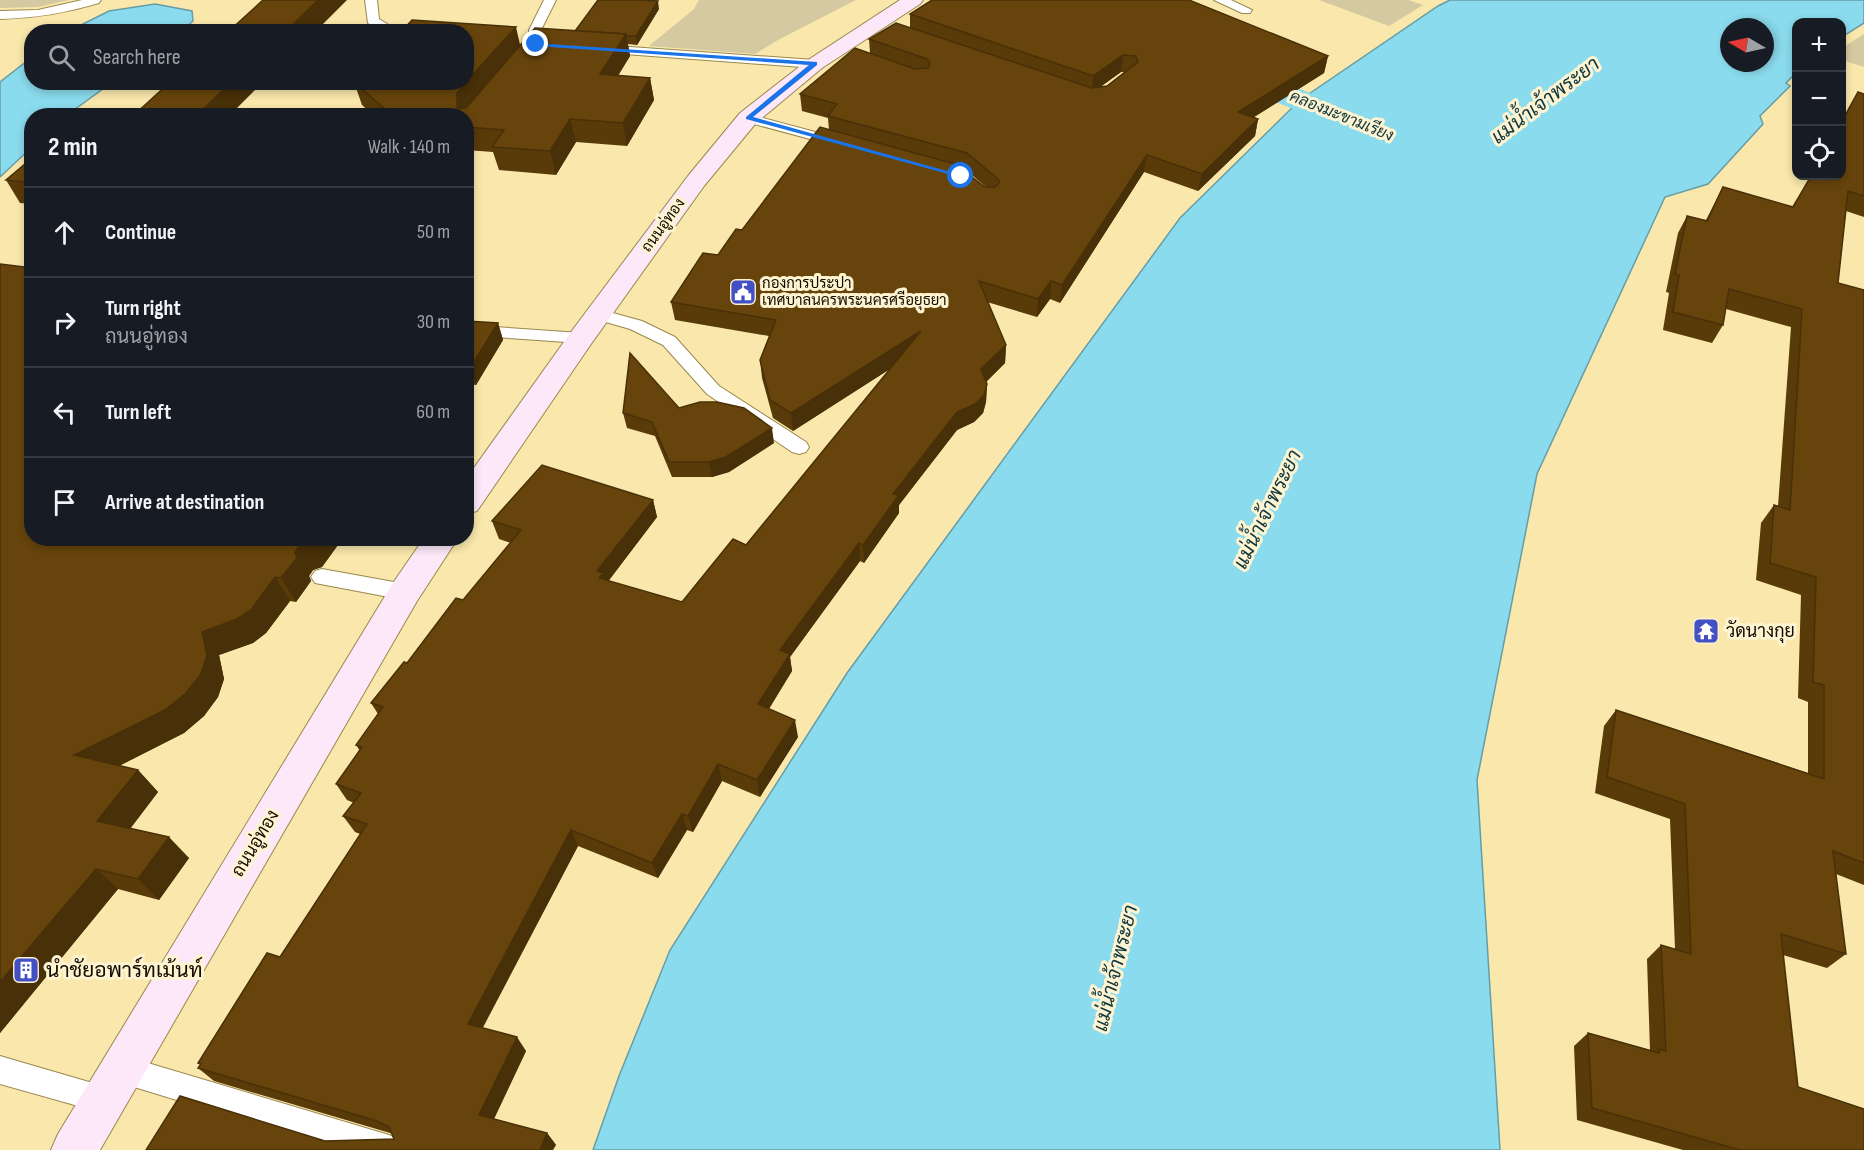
<!DOCTYPE html>
<meta charset="utf-8">
<style>
:root{--surface:#171b24;--page:#20242c;--text:#f1f3f6;--muted:#9ea1a6;--line:#363941}
body{margin:0;font-family:"Sofia Sans Condensed",Sarabun,sans-serif;background:var(--page);color:var(--text)}
.controls{position:absolute;right:18px;top:18px;display:grid;overflow:hidden;border-radius:12px;box-shadow:0 3px 9px #0003}
.controls button{width:54px;height:54px;display:grid;place-items:center;padding:0;border:0;border-bottom:2px solid var(--line);background:var(--surface);color:var(--text);font:30px sans-serif}
.compass{position:absolute;left:1720px;top:18px;width:54px;height:54px;border-radius:50%;background:var(--surface);box-shadow:0 3px 9px #0003;rotate:279deg}
.stop{position:absolute;width:18px;height:18px;margin:-14px;border:4px solid #1a73e8;border-radius:50%;background:#fff}
.stop.end{background:#1a73e8;border-color:#fff;box-shadow:0 2px 6px #0008}
.list{margin:0;padding:0;list-style:none}
h2{display:flex;justify-content:space-between;align-items:center;height:78px;margin:0;padding:0 24px;font-size:26px}
h2 small{font-size:20px;font-weight:400;color:var(--muted)}
.list li{display:grid;grid-template-columns:39px 1fr auto;gap:18px;align-items:center;box-sizing:border-box;height:90px;padding:0 24px;border-top:2px solid var(--line)}
.list b{display:block;font-size:22px;white-space:nowrap}
.list p{margin:0;font-size:20px;white-space:nowrap;color:var(--muted)}
.list em{font-size:20px;font-style:normal;color:var(--muted)}
.icon{flex:none;width:33px;height:33px;fill:none;stroke:currentColor;stroke-width:2;stroke-linecap:round;stroke-linejoin:round}
.map{position:relative;flex:none;width:1864px;height:1150px;overflow:hidden}
.search{position:absolute;background:var(--surface);box-shadow:0 3px 9px #0003;left:24px;top:24px;width:450px;height:66px;display:flex;align-items:center;gap:15px;box-sizing:border-box;padding:0 21px;border-radius:24px;color:var(--muted);font-size:22px}
.panel{position:absolute;background:var(--surface);box-shadow:0 3px 9px #0003;left:24px;top:108px;width:450px;height:438px;border-radius:24px}
.map>svg:first-child{display:block}
</style>
<div class="map">
<svg width="1864" height="1150" viewBox="0 0 1864 1150">
<rect width="100%" height="100%" fill="#f9e7ab"/>
<!-- green -->
<g fill="#d5c9a1">
<polygon points="0,0 69,0 38,7 0,8"/>
<polygon points="699,0 856,0 778,40 755,54 649,46 694,9"/>
<polygon points="1319,0 1408,0 1423,5 1389,26"/>
<polygon points="1864,34 1864,67 1842,60 1842,48"/>
</g>
<!-- water -->
<g fill="#8adbed" stroke="#679da6" stroke-width="1.5" fill-rule="evenodd">
<path d="M1450,0H1864V23L1842,37V22H1796V73L1786,83L1790,86L1760,116L1763,124L1708,184L1665,197L1537,474L1477,780L1500,1150H593L619,1076L670,950L847,673L1180,218L1300,100L1438,6ZM1729,27H1765V63H1729Z"/>
<polygon points="155,4 192,11 193,21 182,31 69,31 109,11"/>
<polygon points="31,58 32,82 111,83 67,115 32,116 31,148 0,177 0,82"/>
</g>
<g fill="none" stroke-linecap="round" stroke-linejoin="round">
<!-- canal -->
<polygon fill="#8adbed" fill-rule="evenodd" points="1222,59 1378,119 1383,126 1378,133 1366,136 1354,133 1210,76 1206,69 1210,62"/>
<defs>
<g id="lane">
<path d="M82,0H101L99,3C66,13 35,18 0,19V11L38,10Z"/>
<polygon points="365,0 377,0 379,19 400,32 380,32 368,23"/>
<polygon points="544,0 556,0 541,30 543,44 532,57 522,57 520,54 529,43 529,30"/>
<polygon points="1214,0 1231,0 1252,10 1250,13 1242,13"/>
<polygon points="602,45 815,60 822,64 815,68 597,52 595,49 597,46"/>
<polygon points="748,114 845,140 847,143 840,147 743,121 741,118 743,115"/>
<polygon points="598,309 642,321 675,337 719,386 806,442 809,447 806,452 799,454 792,452 707,394 663,345 630,329 592,318 589,314 592,310"/>
<polygon points="466,325 581,333 587,334 590,338 587,342 581,343 466,335"/>
<polygon points="322,569 405,584 413,586 416,592 413,598 405,600 315,583 311,577 315,571"/>
<polygon points="121,1055 389,1135 399,1140 404,1150 340,1150 121,1083 111,1079 107,1069 111,1059"/>
<polygon points="0,1056 113,1089 117,1099 113,1109 103,1113 0,1084"/>
</g>
<g id="secondary">
<polygon points="900,0 923,0 920,4 822,68 756,123 704,186 591,344 477,511 466,514 466,479 571,332 688,176 740,113 808,60"/>
<polygon points="424,538 458,538 417,601 100,1150 51,1150 58,1134 393,583"/>
</g>
</defs>
<!-- lane casing -->
<use href="#lane" stroke="#99884f" stroke-width="2"/>
<!-- secondary casing -->
<use href="#secondary" stroke="#99884f" stroke-width="2"/>
<!-- lane -->
<use href="#lane" fill="#fff" fill-rule="evenodd"/>
<!-- secondary -->
<use href="#secondary" fill="#fce8f8" fill-rule="evenodd"/>
</g>
<!-- wall -->
<g fill="#593a09" fill-rule="evenodd">
<polygon points="659,9 637,45 628,44 630,56 618,76 650,78 654,100 627,146 576,142 556,175 499,170 493,152 466,150 466,116 374,116 362,105 354,82 520,45"/>
<path d="M910,14L1328,56L1324,73L1254,117L1258,119L1255,136L1198,191L1144,172L1060,303L1050,299L1037,317L987,302L1006,345L1005,363L986,382L987,384L986,402L983,413L974,422L957,430L899,505V513L864,563L860,561L790,657L792,671L769,709L798,737L760,797L722,781L693,832L687,830L658,878L578,846L482,1028L526,1051L494,1119L547,1133L556,1145L325,1141L394,1139L392,1134L390,1133L214,1081L198,1068L200,1065L198,1063L280,957L360,834L355,832L343,816L354,803L347,800L336,784L360,751L356,745L378,714L371,703L463,600L511,543L499,539L492,521L653,500L657,517L608,581L682,602L746,545L890,369L793,431L773,418L762,378L760,360L769,336L675,320L671,302L718,255L742,230L829,130L828,118L802,111L800,94L870,53L869,39L910,27ZM1121,72H1124L1107,86L1100,87ZM963,170L967,171L986,187H985Z"/>
<polygon points="1864,94 1864,217 1846,211 1838,283 1864,290 1864,885 1836,874 1846,954 1827,968 1783,955 1798,1087 1864,1150 1683,1150 1577,1120 1574,1046 1588,1033 1650,1050 1647,959 1661,945 1675,949 1670,819 1595,793 1604,726 1616,710 1808,773 1808,702 1798,698 1801,595 1756,580 1761,523 1774,505 1778,506 1791,327 1726,309 1723,325 1712,343 1663,330 1669,293 1666,292 1678,233 1687,216 1706,220 1723,187 1792,207"/>
<polygon points="32,158 32,204 20,203 6,180"/>
<polygon points="466,321 498,323 503,340 476,385 466,384"/>
<polygon points="679,408 774,443 729,472 712,477 672,477 655,436 627,428 623,413"/>
<polygon points="32,538 343,538 322,567 313,570 309,576 311,581 296,602 290,601 266,633 253,643 219,655 224,679 218,697 204,716 184,733 119,766 138,770 158,792 130,829 189,858 159,900 118,889 0,1033"/>
</g>
<!-- shaded-wall -->
<g fill="#483008">
<polygon points="318,0 347,0 315,32 285,32"/>
<polygon points="658,1 659,9 637,45 636,36"/>
<polygon points="516,27 521,49 464,116 457,107 457,93"/>
<polygon points="626,34 630,56 604,97 600,74"/>
<polygon points="1123,55 1121,72 1092,93 1093,76"/>
<polygon points="1328,56 1324,73 1235,129 1238,112"/>
<polygon points="650,78 654,100 627,146 623,123"/>
<polygon points="231,82 263,82 229,116 196,116"/>
<polygon points="570,119 576,142 556,175 550,151"/>
<polygon points="1258,119 1255,136 1198,191 1202,174"/>
<polygon points="1147,155 1144,172 1060,303 1062,285"/>
<polygon points="1051,281 1050,299 1037,317 1038,299"/>
<polygon points="498,323 503,340 476,385 470,368"/>
<polygon points="921,331 921,349 793,431 791,413"/>
<polygon points="1006,345 1005,363 981,387 981,369"/>
<polygon points="987,384 986,402 983,413 974,422 957,430 899,505 899,513 864,563 863,545 893,494 957,412"/>
<polygon points="772,428 774,443 729,472 712,477 709,462"/>
<polygon points="653,500 657,517 607,583 605,596 597,571"/>
<polygon points="312,538 343,538 322,567 313,570 309,576 311,581 296,602 281,578 299,546"/>
<polygon points="859,543 860,561 790,657 792,671 761,721 758,704 780,650"/>
<polygon points="275,577 290,601 266,633 253,643 219,655 224,679 218,697 204,716 184,733 95,778 74,755 202,632"/>
<polygon points="795,720 798,737 760,797 757,780"/>
<polygon points="718,764 722,781 693,832 688,816"/>
<polygon points="138,770 158,792 119,843 97,821"/>
<polygon points="682,814 687,830 658,878 652,863"/>
<polygon points="571,830 578,846 478,1037 468,1024"/>
<polygon points="169,837 189,858 159,900 138,879"/>
<polygon points="96,869 118,889 0,1033 0,982"/>
<polygon points="517,1037 526,1051 490,1127 479,1115"/>
<polygon points="547,1133 556,1145 553,1150 540,1150"/>
</g>
<!-- building -->
<g fill="#67440b" stroke="#483008" stroke-width="1.5">
<polygon points="263,0 318,0 285,32 228,32"/>
<polygon points="598,0 641,0 658,1 636,36 626,36 626,34 575,31"/>
<polygon points="932,0 1189,0 1328,56 1238,112 1258,119 1202,174 1147,155 1062,285 1051,281 1038,299 979,281 1006,345 981,369 987,384 984,395 975,404 957,412 893,494 899,495 863,545 859,543 780,650 790,654 758,704 795,720 757,780 718,764 688,816 682,814 652,863 571,830 468,1024 517,1037 479,1115 547,1133 540,1150 146,1150 180,1096 325,1141 394,1139 389,1127 377,1121 198,1068 201,1064 198,1063 267,953 280,957 367,824 343,816 361,793 336,784 362,747 356,745 383,707 371,703 404,662 407,663 456,598 463,600 521,530 492,521 542,465 653,500 597,571 604,573 599,578 682,602 733,539 746,545 921,331 791,413 770,400 760,360 776,320 671,302 703,253 718,255 736,229 742,230 820,127 955,164 985,187 995,187 999,183 999,180 967,153 828,116 837,104 800,94 855,48 915,69 928,68 930,63 927,59 869,39 896,23 1092,88 1107,86 1138,62 1136,56 1123,55 1093,76 910,14"/>
<polygon points="412,20 516,27 466,82 466,32 401,32"/>
<polygon points="535,28 626,34 600,74 650,78 623,123 570,119 550,151 492,147 504,130 466,127 466,116 393,116 354,82 466,82 457,93 457,107 459,109 466,108"/>
<polygon points="170,82 231,82 196,116 133,116"/>
<polygon points="1858,92 1864,94 1864,196 1848,191 1838,283 1864,290 1864,863 1833,851 1846,954 1781,934 1798,1087 1864,1109 1864,1150 1740,1150 1592,1108 1588,1033 1659,1053 1659,1049 1666,1051 1661,945 1691,954 1685,804 1607,777 1616,710 1824,779 1824,685 1813,682 1816,577 1770,563 1774,505 1790,510 1802,309 1729,289 1723,325 1673,312 1679,275 1675,274 1687,216 1707,221 1723,187 1793,207 1811,176 1842,176 1842,121"/>
<polygon points="32,158 32,183 6,180"/>
<polygon points="0,264 32,268 32,538 312,538 309,543 299,546 295,552 297,558 281,578 275,577 251,610 237,619 202,632 207,655 201,674 186,693 165,710 74,755 138,770 97,821 169,837 138,879 96,869 0,982"/>
<polygon points="466,321 498,323 470,368 466,368"/>
<polygon points="630,353 679,408 700,402 717,402 744,408 772,428 726,457 709,462 669,462 652,422 623,413"/>
</g>
<!-- route -->
<polygon fill="#1a73e8" points="534,43 817,62 817,65 753,117 965,176 959,177 746,119 746,117 809,65 536,46"/>
<!-- icons -->
<defs>
<symbol id="civic-square" viewBox="-11 -11 22 22"><rect x="-9" y="-9" width="18" height="18" rx="4" fill="#4350c4" stroke="#fff4d1"/><path d="M-.6-6.5H3V-4.5H.6V-3L4-1V1h2V6H-6V1h2V-1L-.6-3ZM-1.2 2.5V6h2.4V2.5Z" fill="#fff"/></symbol>
<symbol id="temple-square" viewBox="-11 -11 22 22"><rect x="-9" y="-9" width="18" height="18" rx="4" fill="#4350c4" stroke="#fff4d1"/><path d="M0-6L5-2H3V0L6.5 2.5H4V6H1.5V3h-3V6H-4V2.5H-6.5L-3 0V-2H-5Z" fill="#fff"/></symbol>
<symbol id="building-square" viewBox="-11 -11 22 22"><rect x="-9" y="-9" width="18" height="18" rx="4" fill="#4350c4" stroke="#fff4d1"/><path d="M-4-6H4V6H1V3H-1V6H-4ZM-2.5-4.3h1.7v1.8h-1.7ZM.8-4.3h1.7v1.8H.8ZM-2.5-1h1.7V.8h-1.7ZM.8-1h1.7V.8H.8Z" fill="#fff"/></symbol>
</defs>
<g fill-rule="evenodd">
<use href="#civic-square" x="728" y="277" width="30" height="30"/>
<use href="#temple-square" x="1691" y="616" width="30" height="30"/>
<use href="#building-square" x="11" y="955" width="30" height="30"/>
</g>
<g text-anchor="middle" stroke-width="6" stroke-linejoin="round" paint-order="stroke">
<!-- far-street labels -->
<g font-size="15" fill="#140d00" stroke="#fff4d1">
<text transform="translate(663 225) rotate(-54)" y="5">ถนนอู่ทอง</text>
</g>
<!-- far-poi labels -->
<g font-size="15" fill="#140d00" stroke="#fff4d1" text-anchor="start">
<text x="762" y="288">กองการประปา<tspan x="762" dy="17">เทศบาลนครพระนครศรีอยุธยา</tspan></text>
</g>
<!-- far-water labels -->
<g font-size="16" font-style="italic" fill="#0f373f" stroke="#fff4d1">
<text transform="translate(1342 115) rotate(22)" y="6">คลองมะขามเรียง</text>
</g>
<!-- poi labels -->
<g font-size="18" fill="#140d00" stroke="#fff4d1" text-anchor="start">
<text x="1726" y="637">วัดนางกุย</text>
</g>
<!-- street labels -->
<g font-size="18" fill="#140d00" stroke="#fff4d1">
<text transform="translate(255 843) rotate(-59)" y="6">ถนนอู่ทอง</text>
</g>
<!-- water labels -->
<g font-size="20" font-style="italic" fill="#0f373f" stroke="#fff4d1">
<text transform="translate(1545 100) rotate(-37)" y="7">แม่น้ำเจ้าพระยา</text>
<text transform="translate(1267 509) rotate(-64)" y="7">แม่น้ำเจ้าพระยา</text>
<text transform="translate(1115 968) rotate(-76)" y="7">แม่น้ำเจ้าพระยา</text>
</g>
<!-- near-poi labels -->
<g font-size="21" fill="#140d00" stroke="#fff4d1" text-anchor="start">
<text x="46" y="977">นำชัยอพาร์ทเม้นท์</text>
</g>
</g>
</svg>
<div class="controls">
<button>+</button>
<button>−</button>
<button><svg class="icon" aria-label="locate" viewBox="0 0 24 24"><circle cx="12" cy="12" r="6"/><path d="M12 2v4M12 18v4M2 12h4M18 12h4"/></svg></button>
</div>
<svg class="compass" viewBox="-18 -18 36 36"><path d="M0-13l5 13h-10z" fill="#e53935"/><path d="M0 13l5-13h-10z" fill="#9ea1a6"/></svg>
<div class="stop" style="left:961px;top:176px"></div>
<div class="stop end" style="left:536px;top:44px"></div>
<div class="search"><svg class="icon" aria-label="search" viewBox="0 0 24 24"><circle cx="10" cy="10" r="6"/><path d="M15 15l6 6"/></svg>Search here</div>
<section class="panel">
<h2>2 min<small>Walk · 140 m</small></h2>
<ul class="list">
<li><svg class="icon" aria-label="ahead" viewBox="0 0 24 24"><path d="M12 20V5M6 11l6-6 6 6"/></svg><div><b>Continue</b></div><em>50 m</em></li>
<li><svg class="icon" aria-label="right" viewBox="0 0 24 24"><path d="M7 20v-9h11M14 6l5 5-5 5"/></svg><div><b>Turn right</b><p>ถนนอู่ทอง</p></div><em>30 m</em></li>
<li><svg class="icon" aria-label="left" viewBox="0 0 24 24"><path d="M17 20v-9H6M10 6l-5 5 5 5"/></svg><div><b>Turn left</b></div><em>60 m</em></li>
<li><svg class="icon" aria-label="arrive" viewBox="0 0 24 24"><path d="M6 21V4h12l-3 4 3 4H6"/></svg><div><b>Arrive at destination</b></div></li>
</ul>
</section>
</div>
